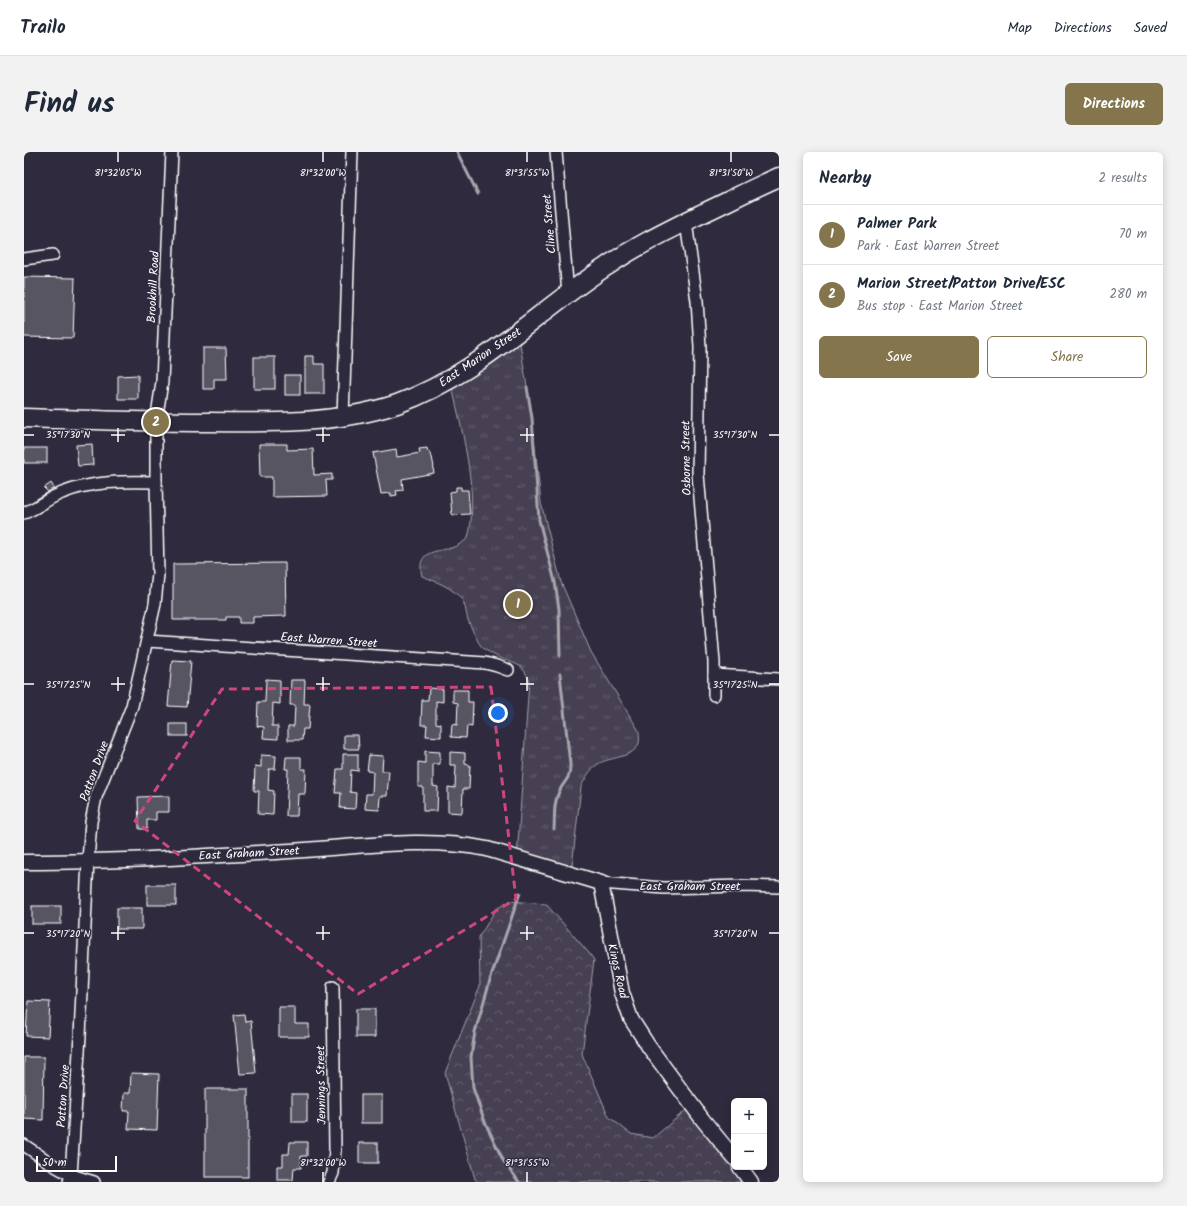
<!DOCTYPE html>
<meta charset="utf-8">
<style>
:root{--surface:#fff;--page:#f2f2f3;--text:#1f2937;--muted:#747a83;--line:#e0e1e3;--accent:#84754c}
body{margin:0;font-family:Kalam,sans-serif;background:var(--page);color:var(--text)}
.controls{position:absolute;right:12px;bottom:12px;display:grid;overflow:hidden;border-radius:6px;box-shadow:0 2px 10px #0003}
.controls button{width:36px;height:36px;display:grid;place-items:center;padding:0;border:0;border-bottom:1px solid var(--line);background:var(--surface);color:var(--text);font:20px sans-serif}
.scale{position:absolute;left:12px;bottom:10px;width:81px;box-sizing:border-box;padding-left:4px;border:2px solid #fff;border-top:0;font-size:11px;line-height:14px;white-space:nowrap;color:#fff;-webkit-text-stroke:3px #2f2a3d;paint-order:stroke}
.you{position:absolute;left:474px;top:561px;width:14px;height:14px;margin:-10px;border:3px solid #fff;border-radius:50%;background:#1a73e8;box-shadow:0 0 0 6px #1a73e833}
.badge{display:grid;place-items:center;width:26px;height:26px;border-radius:50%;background:var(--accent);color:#fff;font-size:13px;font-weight:700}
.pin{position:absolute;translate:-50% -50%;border:2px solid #fff;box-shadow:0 1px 4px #0006}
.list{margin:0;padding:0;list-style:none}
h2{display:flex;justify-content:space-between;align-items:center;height:52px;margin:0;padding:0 16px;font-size:17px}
h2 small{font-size:13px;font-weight:400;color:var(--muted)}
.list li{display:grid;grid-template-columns:26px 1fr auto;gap:12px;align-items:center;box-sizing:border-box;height:60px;padding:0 16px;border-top:1px solid var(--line)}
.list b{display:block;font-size:15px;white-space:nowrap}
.list p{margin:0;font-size:13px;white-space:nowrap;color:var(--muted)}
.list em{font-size:13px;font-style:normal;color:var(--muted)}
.actions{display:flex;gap:8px;padding:12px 16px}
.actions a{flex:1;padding:9px 0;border:1px solid var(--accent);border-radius:6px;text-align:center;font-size:14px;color:var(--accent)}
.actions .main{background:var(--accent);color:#fff}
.map{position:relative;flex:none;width:755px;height:1030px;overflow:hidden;border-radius:6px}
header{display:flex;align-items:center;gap:24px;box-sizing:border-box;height:56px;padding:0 20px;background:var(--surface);border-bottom:1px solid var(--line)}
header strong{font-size:19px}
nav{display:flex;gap:22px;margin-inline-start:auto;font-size:14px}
.intro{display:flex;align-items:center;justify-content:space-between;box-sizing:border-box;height:96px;padding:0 24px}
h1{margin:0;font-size:28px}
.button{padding:10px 18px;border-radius:6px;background:var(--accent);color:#fff;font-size:14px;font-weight:700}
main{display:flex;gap:24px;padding:0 24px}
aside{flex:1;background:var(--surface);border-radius:6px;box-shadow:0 2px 10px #0003}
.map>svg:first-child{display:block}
</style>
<header>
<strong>Trailo</strong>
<nav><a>Map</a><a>Directions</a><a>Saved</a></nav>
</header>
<div class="intro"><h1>Find us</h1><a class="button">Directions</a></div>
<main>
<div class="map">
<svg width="755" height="1030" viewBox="0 0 755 1030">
<defs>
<pattern id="forest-crowns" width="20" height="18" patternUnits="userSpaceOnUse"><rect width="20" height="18" fill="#464152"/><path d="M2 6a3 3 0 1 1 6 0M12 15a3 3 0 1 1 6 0" fill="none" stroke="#625e6c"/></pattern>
<pattern id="park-tufts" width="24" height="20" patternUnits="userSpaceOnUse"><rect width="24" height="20" fill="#464152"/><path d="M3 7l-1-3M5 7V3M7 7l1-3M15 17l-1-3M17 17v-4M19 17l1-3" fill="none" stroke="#625e6c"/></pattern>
</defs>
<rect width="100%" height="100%" fill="#2f2a3d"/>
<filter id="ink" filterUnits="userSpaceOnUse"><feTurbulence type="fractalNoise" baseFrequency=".025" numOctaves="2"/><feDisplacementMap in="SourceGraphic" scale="8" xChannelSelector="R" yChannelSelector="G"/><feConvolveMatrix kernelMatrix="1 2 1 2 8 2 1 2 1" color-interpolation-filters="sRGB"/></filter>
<g filter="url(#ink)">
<!-- forest -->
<polygon fill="url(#forest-crowns)" stroke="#a2a0a8" points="486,749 522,752 564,800 570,808 558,902 585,965 607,982 629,986 668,953 727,1030 454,1030 451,1027 421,921 456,834 455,785 472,757"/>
<!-- park -->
<path fill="url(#park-tufts)" stroke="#a2a0a8" d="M494,179L508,266L517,351L537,430L567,500L615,579C615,582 616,588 615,591C611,606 584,605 574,612C566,617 561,627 557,635L547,723L493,706L505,529C499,509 487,512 472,504C468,502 463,499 459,496C454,492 447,475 444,468C442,462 442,454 438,448C430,436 411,429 398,424C392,399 410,400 427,396C434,394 439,390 444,386C456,342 436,271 426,226Z"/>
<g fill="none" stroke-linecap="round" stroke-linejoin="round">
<!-- stream -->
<g stroke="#a7a6ad" stroke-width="3">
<polyline points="433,0 454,42"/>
<polyline points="503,235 508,266 515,368 531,430 535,457 536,504"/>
<path d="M530,677C531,665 529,651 535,640C541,626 546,630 546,612L536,522"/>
<polyline points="495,1030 479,1008 461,970 449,936 447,905 451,880 466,828 496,741"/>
</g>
</g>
<!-- building -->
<g fill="#595564" stroke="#fff">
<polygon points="0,125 51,126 49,186 0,185"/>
<polygon points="179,196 202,196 203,227 190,227 190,237 179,237"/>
<polygon points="281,204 290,204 290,212 300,212 300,242 281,242"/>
<rect x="230" y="205" width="21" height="32"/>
<polygon points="114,223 114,247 94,247 94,224"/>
<rect x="261" y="223" width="15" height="20"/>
<polygon points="68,292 69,313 54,314 52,293"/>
<polygon points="235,292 263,292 263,298 289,297 290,323 308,322 308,328 302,328 303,344 248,345 248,325 236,325"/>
<rect x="0" y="296" width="23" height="15"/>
<polygon points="403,296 404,300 405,299 407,305 408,305 410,315 409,316 410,321 378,327 379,338 372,339 373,343 367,344 367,341 357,342 349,301 372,297 373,305 396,301 395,297"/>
<polygon points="27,331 30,336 24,340 20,336"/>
<polygon points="432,335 437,335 437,338 444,338 446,362 428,363 426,340 432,339"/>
<polygon points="261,411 262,464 229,465 229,471 215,471 215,465 202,465 202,468 149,468 149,412"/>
<polygon points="148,508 167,509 163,555 144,554"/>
<polygon points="242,527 256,528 256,552 249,551 248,574 254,574 254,587 239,586 240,575 233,574 234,550 241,550"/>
<polygon points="267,528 281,528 280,552 286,552 284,577 279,577 278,588 264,588 264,574 270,574 271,553 266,553"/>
<polygon points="405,536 419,537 419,550 412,549 412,571 417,572 417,585 402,584 403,573 397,573 398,548 404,548"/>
<polygon points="429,538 444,538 444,550 449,550 448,575 443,574 442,586 427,585 428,572 433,573 434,551 429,550"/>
<rect x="146" y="572" width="17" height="12"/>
<polygon points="320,583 334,583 335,597 320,597"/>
<polygon points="401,599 416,600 416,612 409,612 409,634 414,635 413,659 399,659 399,635 394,635 394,610 401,611"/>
<polygon points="426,600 441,601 441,612 446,613 445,637 439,637 438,661 424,660 424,635 431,636 432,613 426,613"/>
<polygon points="319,602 334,602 334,619 327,618 326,640 332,641 331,657 316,656 317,641 311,641 313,617 319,617"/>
<polygon points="237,603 252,604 251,617 245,617 244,638 250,639 249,663 234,662 235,639 230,639 231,614 237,615"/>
<polygon points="345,603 359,604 358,619 365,619 363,644 356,644 355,658 341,657 342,642 348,642 349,620 343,619"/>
<polygon points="262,605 277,605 277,617 282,617 281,642 274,642 273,664 262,664 264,617 261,617"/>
<polygon points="145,644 145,660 132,660 132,668 123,668 123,677 115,677 114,645"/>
<rect x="123" y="733" width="29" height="20"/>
<rect x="8" y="754" width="29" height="18"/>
<rect x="93" y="756" width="25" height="21"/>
<polygon points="4,849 26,850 24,885 2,884"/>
<polygon points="255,855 271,855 271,872 285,872 285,885 255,885"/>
<rect x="332" y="857" width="19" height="28"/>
<polygon points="220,862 221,870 227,869 232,921 216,922 210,863"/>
<polygon points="0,905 20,905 19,968 0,967"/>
<polygon points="107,921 135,922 133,978 104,977 105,959 99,959 100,941 106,941"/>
<rect x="181" y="937" width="43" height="88"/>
<rect x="268" y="942" width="15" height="28"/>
<rect x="337" y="943" width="21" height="28"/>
<polygon points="266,990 283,990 283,1004 277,1004 277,1016 270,1016 269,1028 253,1028 253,1014 259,1014 259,1002 265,1002"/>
<rect x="335" y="991" width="19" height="20"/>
</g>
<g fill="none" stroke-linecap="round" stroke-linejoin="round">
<defs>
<g id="minor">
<polyline points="532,0 544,142"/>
<polyline points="662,70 673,149 676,195 674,322 690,510 690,543"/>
<polyline points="0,107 29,103"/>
<polyline points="319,265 328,0"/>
<path d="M0,361C14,356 24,346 38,341C68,329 100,329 132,330"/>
<polyline points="123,489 461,511 473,514 484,518"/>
<polyline points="690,523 755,527"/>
<polyline points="577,731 640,736 718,734 755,735"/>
<polyline points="0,993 31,1014 47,1023 70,1030"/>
<polyline points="45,1030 47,1023 56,884 64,708 67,670 72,645 108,554 131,452 134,422 132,330 132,270 138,230 148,0"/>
<polyline points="305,1030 309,1021 311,998 309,835"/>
</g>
<g id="tertiary">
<path d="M0,710C94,710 188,704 281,698C340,694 405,685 463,697L577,731L598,841L607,867L625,895L679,968L710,1006"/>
<polyline points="716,1015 727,1030"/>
</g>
<path id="primary" d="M0,266C62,268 124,270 186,270C248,271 313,272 373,252C453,224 513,159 583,114C612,94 645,78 677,62C703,50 729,36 755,25"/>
</defs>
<!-- minor casing -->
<use href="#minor" stroke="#fff" stroke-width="14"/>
<!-- tertiary casing -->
<use href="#tertiary" stroke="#fff" stroke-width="17"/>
<!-- primary casing -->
<use href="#primary" stroke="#fff" stroke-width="21"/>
<!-- minor -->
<use href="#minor" stroke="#2f2a3d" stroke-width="11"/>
<!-- tertiary -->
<use href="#tertiary" stroke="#2f2a3d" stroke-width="14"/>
<!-- primary -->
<use href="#primary" stroke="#2f2a3d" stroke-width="18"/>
</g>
</g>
<!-- marked area -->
<path fill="none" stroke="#ce467c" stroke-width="3" stroke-dasharray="8 5" stroke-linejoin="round" d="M467,535L492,747L334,842L111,669L198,537Z"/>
<!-- ticks -->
<path fill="none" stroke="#fff" stroke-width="1.5" d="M94,0V10M299,0V10M503,0V10M707,0V10M94,276V290M299,276V290M503,276V290M0,283H10M87,283H101M292,283H306M496,283H510M745,283H755M94,525V539M299,525V539M503,525V539M0,532H10M87,532H101M292,532H306M496,532H510M745,532H755M94,774V788M299,774V788M503,774V788M0,781H10M87,781H101M292,781H306M496,781H510M745,781H755M299,1020V1030M503,1020V1030"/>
<g text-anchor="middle" stroke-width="3" stroke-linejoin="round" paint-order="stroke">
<!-- street labels -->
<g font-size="12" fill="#fff" stroke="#2f2a3d">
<text transform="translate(525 72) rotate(-95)" y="4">Cline Street</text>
<text transform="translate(129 135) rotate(-87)" y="4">Brookhill Road</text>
<text transform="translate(456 205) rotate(-34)" y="4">East Marion Street</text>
<text transform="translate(662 306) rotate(-91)" y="4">Osborne Street</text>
<text transform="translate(305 488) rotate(4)" y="4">East Warren Street</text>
<text transform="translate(70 619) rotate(-70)" y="4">Patton Drive</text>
<text transform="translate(225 701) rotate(-3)" y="4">East Graham Street</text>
<text x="666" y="738">East Graham Street</text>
<text transform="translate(594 819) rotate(77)" y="4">Kings Road</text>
<text transform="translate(297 933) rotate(-91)" y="4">Jennings Street</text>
<text transform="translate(39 944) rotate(-86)" y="4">Patton Drive</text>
</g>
</g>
<g font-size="10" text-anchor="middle" fill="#fff" stroke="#2f2a3d" stroke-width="3" stroke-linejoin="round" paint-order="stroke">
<text x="94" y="24">81°32'05"W</text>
<text x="299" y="24">81°32'00"W</text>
<text x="503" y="24">81°31'55"W</text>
<text x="707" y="24">81°31'50"W</text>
<text x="44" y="286">35°17'30"N</text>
<text x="711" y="286">35°17'30"N</text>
<text x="44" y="536">35°17'25"N</text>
<text x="711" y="536">35°17'25"N</text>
<text x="44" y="785">35°17'20"N</text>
<text x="711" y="785">35°17'20"N</text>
<text x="299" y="1014">81°32'00"W</text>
<text x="503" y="1014">81°31'55"W</text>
</g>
</svg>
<div class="controls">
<button>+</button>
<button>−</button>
</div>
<div class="scale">50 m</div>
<div class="you"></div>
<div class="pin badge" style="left:494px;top:452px">1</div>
<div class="pin badge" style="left:132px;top:270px">2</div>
</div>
<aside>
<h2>Nearby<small>2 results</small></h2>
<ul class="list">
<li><span class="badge">1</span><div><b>Palmer Park</b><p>Park · East Warren Street</p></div><em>70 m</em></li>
<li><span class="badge">2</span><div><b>Marion Street/Patton Drive/ESC</b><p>Bus stop · East Marion Street</p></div><em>280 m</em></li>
</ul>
<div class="actions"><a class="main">Save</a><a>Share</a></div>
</aside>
</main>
